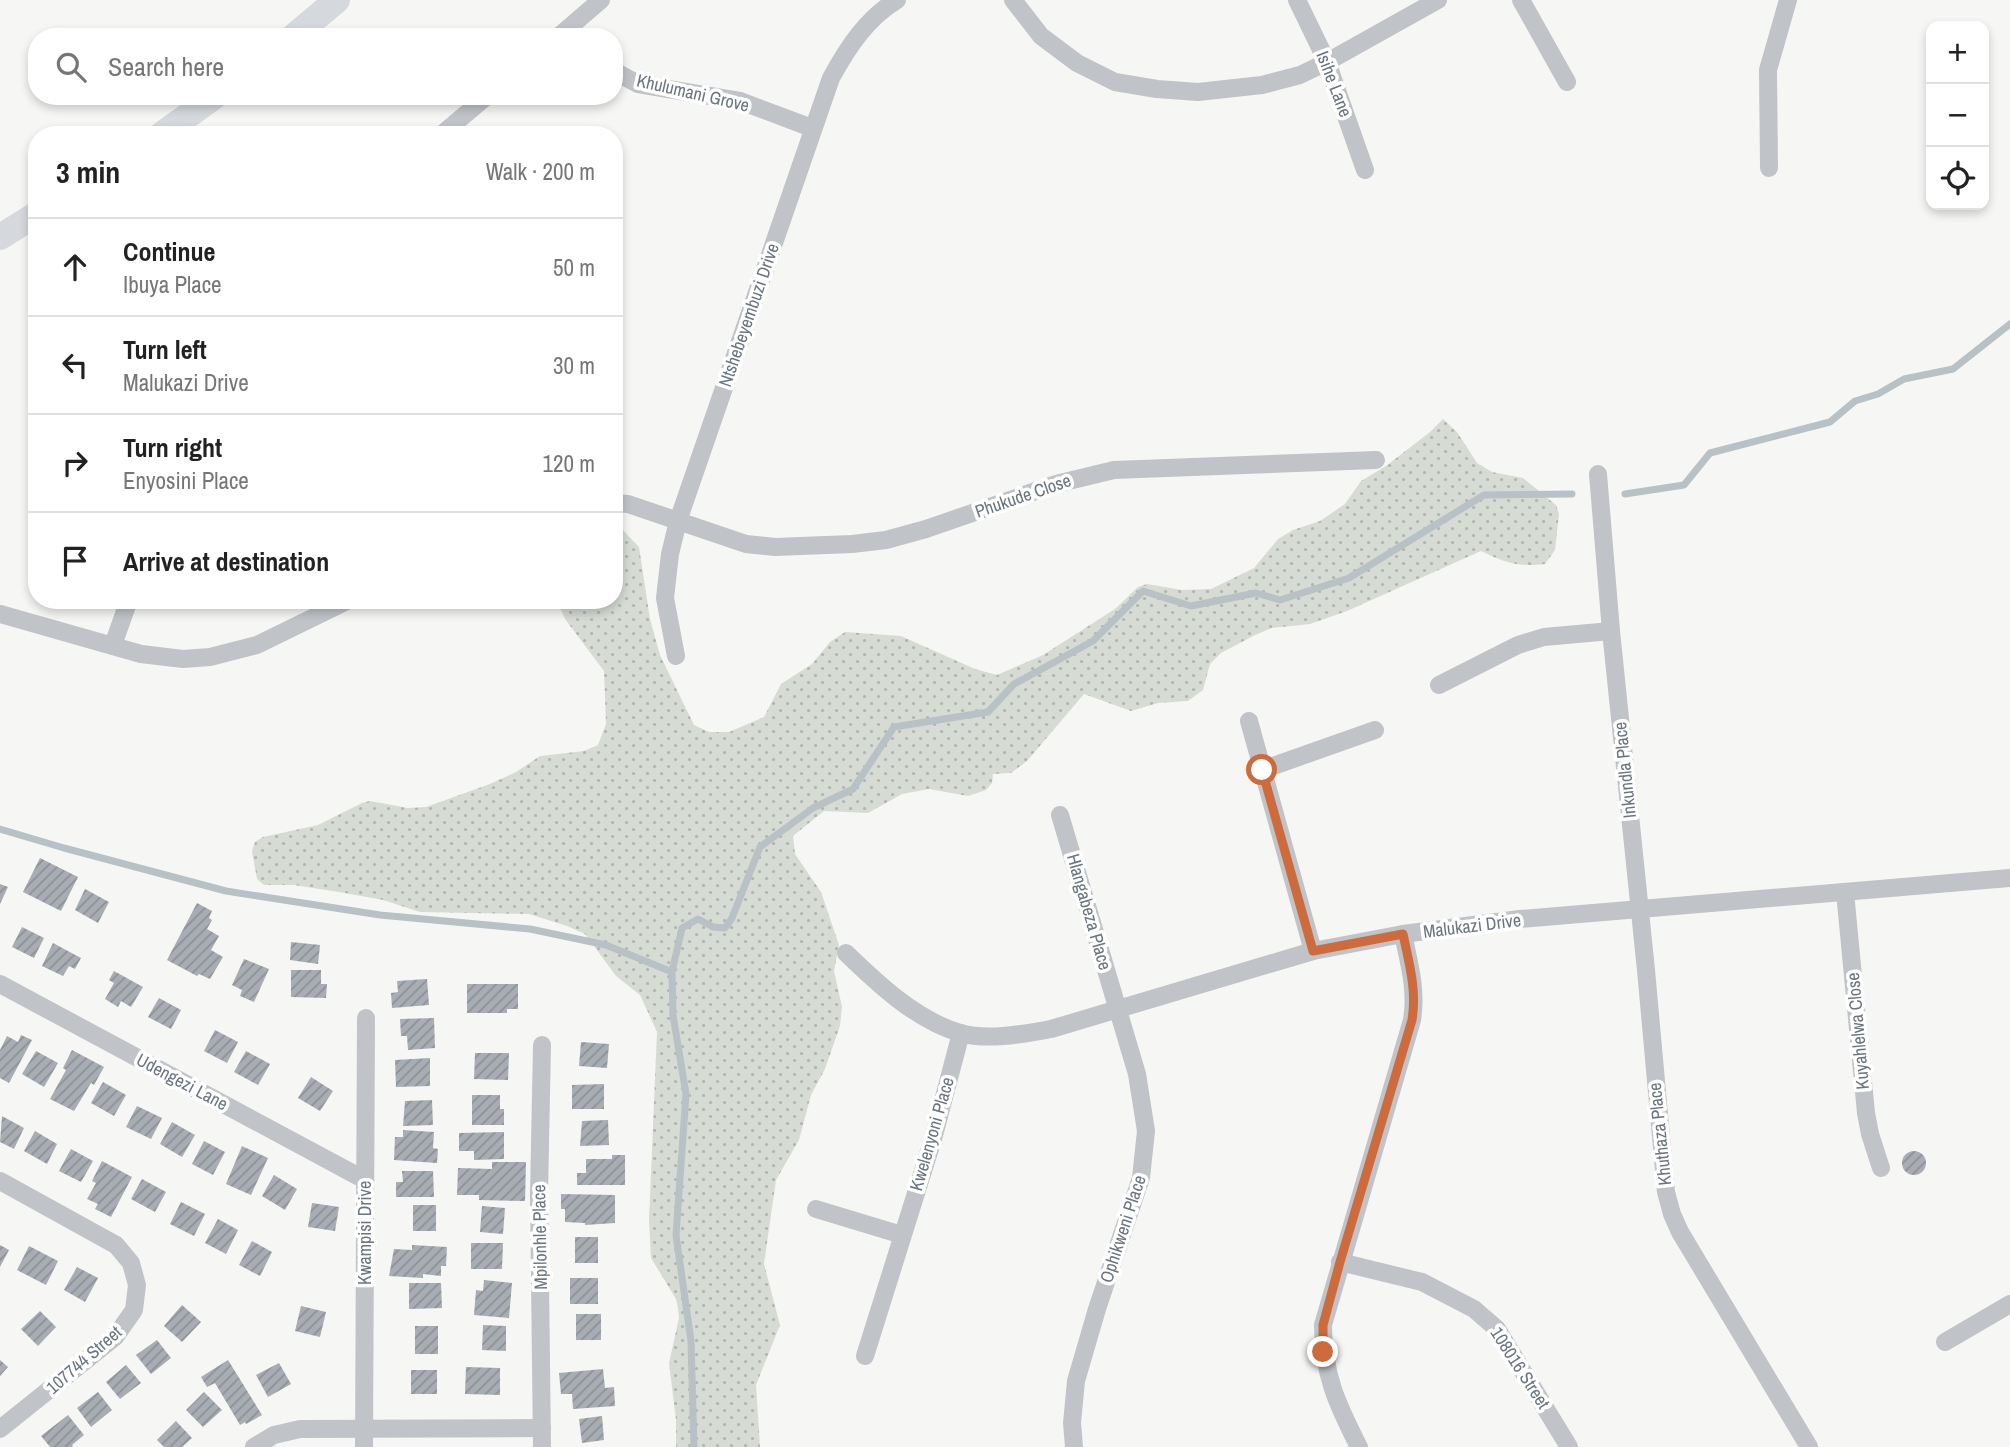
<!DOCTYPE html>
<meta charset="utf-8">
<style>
:root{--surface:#fff;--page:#f2f2f2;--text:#222;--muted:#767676;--line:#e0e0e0}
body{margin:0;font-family:"Archivo Narrow",sans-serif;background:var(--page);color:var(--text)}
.controls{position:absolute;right:21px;top:21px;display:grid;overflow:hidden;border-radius:14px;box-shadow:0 4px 10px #0003}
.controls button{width:63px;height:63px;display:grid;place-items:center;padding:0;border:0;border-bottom:2px solid var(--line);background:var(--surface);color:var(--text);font:35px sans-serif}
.stop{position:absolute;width:21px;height:21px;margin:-16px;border:5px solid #ce6b3d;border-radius:50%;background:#fff}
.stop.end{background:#ce6b3d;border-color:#fff;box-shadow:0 2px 7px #0008}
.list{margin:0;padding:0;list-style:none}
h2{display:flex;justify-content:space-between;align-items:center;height:91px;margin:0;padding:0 28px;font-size:30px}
h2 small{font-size:23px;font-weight:400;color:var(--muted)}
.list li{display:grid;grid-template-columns:46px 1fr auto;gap:21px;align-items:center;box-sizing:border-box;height:98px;padding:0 28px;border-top:2px solid var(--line)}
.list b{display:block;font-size:26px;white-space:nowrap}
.list p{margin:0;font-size:23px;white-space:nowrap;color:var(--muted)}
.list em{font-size:23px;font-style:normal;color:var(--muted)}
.icon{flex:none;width:38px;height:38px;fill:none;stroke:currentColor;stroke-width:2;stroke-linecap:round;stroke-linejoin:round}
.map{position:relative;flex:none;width:2010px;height:1447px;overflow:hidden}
.search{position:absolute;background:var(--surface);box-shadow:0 4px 10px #0003;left:28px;top:28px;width:595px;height:77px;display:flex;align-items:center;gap:18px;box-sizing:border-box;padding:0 24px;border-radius:28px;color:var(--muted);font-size:26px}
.panel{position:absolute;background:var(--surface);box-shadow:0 4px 10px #0003;left:28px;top:126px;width:595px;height:483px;border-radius:28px}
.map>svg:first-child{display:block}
</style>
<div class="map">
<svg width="2010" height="1447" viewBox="0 0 2010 1447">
<defs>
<pattern id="grass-dots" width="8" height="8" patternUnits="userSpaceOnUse" patternTransform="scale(1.75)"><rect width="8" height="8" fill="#d6dbd4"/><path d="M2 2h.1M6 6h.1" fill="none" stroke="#b2b6b1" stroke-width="1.8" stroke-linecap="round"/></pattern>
<pattern id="building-hatch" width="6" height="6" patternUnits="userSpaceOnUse" patternTransform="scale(1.75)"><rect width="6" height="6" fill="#a7adb3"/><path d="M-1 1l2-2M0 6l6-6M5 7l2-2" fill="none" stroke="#8c9197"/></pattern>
</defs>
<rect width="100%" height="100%" fill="#f6f7f4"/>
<!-- grass -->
<path fill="url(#grass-dots)" d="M1443,419L1457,432L1477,463L1492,472L1523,478L1556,505L1559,514L1555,550L1545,564C1518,567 1505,563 1481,551L1347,611L1310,624L1272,628L1255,635L1221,653L1210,664L1203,690L1188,701L1158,703L1131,711L1084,694L1027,761L1011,773L993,774L992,783L986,790L968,796L929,789L902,794L868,813L824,811L793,836L795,854L821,892L839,945L834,971L842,1007L840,1026L825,1069L811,1095L799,1140L776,1180L764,1264L780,1325L756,1385L760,1447H676V1420L669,1363L679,1318L678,1308L676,1299L651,1258L649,1220L657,1032L640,995L616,976L585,934L567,926L529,914L420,912L383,900L345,893L294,885H264L257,879L252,851L255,842L263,837L318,825L362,803L370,801L408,808L426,807L490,784L516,772L540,756L584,751L598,745L606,724L604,671L565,619L557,600H614V528L620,527L639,547L650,619L660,655L694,725L709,732H729L764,717L781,684L812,664L830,642L845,632L901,636L975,669L997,675L1043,655L1115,609L1138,587L1147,584L1182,590L1211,589L1254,568L1278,539L1293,530L1320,521L1345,504L1361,481L1386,466L1430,432Z"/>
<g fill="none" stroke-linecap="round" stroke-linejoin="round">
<!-- stream -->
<g stroke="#b8c1c6" stroke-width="7">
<polyline points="1625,494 1684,485 1710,453 1830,422 1855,401 1878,394 1904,379 1953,369 2010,324"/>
<polyline points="0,829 64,848 226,891 380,915 530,929 606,945 672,972"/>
<polyline points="694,1447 691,1341 676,1235 686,1094 673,1015 672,972 682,928 698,919 713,927 725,928 732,918 760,847 813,808 853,789 894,727 988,712 1014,684 1093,641 1143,591 1191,606 1256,593 1280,600 1349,578 1484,495 1572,494"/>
</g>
</g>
<!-- building -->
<g fill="url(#building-hatch)">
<polygon points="40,858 78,877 61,911 23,892"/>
<polygon points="0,884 8,887 0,904"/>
<polygon points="85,889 109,902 98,923 75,910"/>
<polygon points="197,903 212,911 209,918 212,920 207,929 219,936 211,950 223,957 210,979 199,974 197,976 167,960"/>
<polygon points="22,927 44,938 34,958 12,947"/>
<polygon points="291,942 320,945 318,964 290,960"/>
<polygon points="53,943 81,958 75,969 69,966 63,976 42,966"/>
<polygon points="244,959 269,969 254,1002 240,996 242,990 232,985"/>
<polygon points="291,970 321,970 321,984 327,984 326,998 291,997"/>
<polygon points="114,971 143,987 131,1007 121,1001 118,1007 105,999 114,983 109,980"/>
<polygon points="427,979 429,1005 392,1008 391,993 398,992 397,981"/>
<polygon points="467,984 518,984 518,1009 507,1009 507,1013 467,1013"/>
<polygon points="159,998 181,1010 171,1029 148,1017"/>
<polygon points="434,1018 435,1048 408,1050 407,1036 401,1036 400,1019"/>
<polygon points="215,1030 238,1042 227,1063 204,1051"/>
<polygon points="21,1035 32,1040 9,1083 0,1078 0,1050 7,1036 18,1042"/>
<polygon points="581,1042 609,1044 607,1068 579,1066"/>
<polygon points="72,1050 104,1067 94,1085 91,1083 74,1111 50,1099 66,1070 63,1068"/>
<polygon points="36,1051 58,1063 44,1087 22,1074"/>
<polygon points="246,1051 270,1064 258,1085 234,1072"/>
<polygon points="475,1053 509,1053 508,1080 474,1079"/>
<polygon points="430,1058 430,1086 396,1087 395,1060"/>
<polygon points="311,1077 333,1091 320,1111 298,1098"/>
<polygon points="103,1082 126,1095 114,1116 91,1103"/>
<polygon points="604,1084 604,1109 572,1109 572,1085"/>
<polygon points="472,1095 500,1095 500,1109 504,1109 504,1125 472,1125"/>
<polygon points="432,1100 433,1125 403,1126 405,1101"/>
<polygon points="137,1106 162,1118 151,1139 126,1127"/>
<polygon points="2,1116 24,1128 14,1149 0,1142"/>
<polygon points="608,1120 609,1145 580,1146 582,1121"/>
<polygon points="172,1122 195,1135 182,1157 160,1144"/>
<polygon points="403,1130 434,1132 433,1148 438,1149 437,1163 394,1160 395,1137 403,1137"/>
<polygon points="35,1131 57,1144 47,1164 24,1151"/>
<polygon points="504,1132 504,1159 474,1160 474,1151 459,1151 459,1133"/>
<polygon points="204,1141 225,1152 213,1175 192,1164"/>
<polygon points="242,1146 268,1158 251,1195 226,1184"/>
<polygon points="71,1149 93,1161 81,1182 59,1171"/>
<circle cx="1914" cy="1163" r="12"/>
<polygon points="612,1155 625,1155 625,1185 577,1185 577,1173 586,1173 586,1159 612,1159"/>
<polygon points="102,1161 132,1177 111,1217 95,1209 98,1204 87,1199 96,1183 92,1181"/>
<polygon points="492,1162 526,1162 525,1201 479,1200 479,1195 457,1195 458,1168 492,1169"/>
<polygon points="402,1171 433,1171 434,1197 396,1197 396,1182 403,1182"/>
<polygon points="274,1175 297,1189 285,1210 262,1196"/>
<polygon points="142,1179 166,1192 155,1212 131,1199"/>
<polygon points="561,1194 615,1195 615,1223 585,1225 585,1223 565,1222 565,1209 561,1209"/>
<polygon points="181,1202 205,1214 194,1236 170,1224"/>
<polygon points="312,1203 339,1207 335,1231 308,1227"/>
<rect x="413" y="1205" width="23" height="26"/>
<polygon points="482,1206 505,1208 503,1234 480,1232"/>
<polygon points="218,1219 238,1230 226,1254 205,1243"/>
<rect x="575" y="1237" width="23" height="26"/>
<polygon points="252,1241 272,1252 260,1276 239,1265"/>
<polygon points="471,1243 503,1243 502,1269 471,1269"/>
<polygon points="0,1245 9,1250 0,1267"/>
<polygon points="412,1245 447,1247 446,1266 441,1266 441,1276 423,1274 423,1278 389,1276 394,1249 412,1250"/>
<polygon points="29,1246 58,1261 46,1285 17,1270"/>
<polygon points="77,1267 98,1278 85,1302 64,1290"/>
<rect x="570" y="1278" width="28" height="26"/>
<polygon points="484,1280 512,1283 509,1318 474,1315 476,1290 483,1291"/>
<polygon points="409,1283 441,1283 442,1308 409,1309"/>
<polygon points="182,1305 201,1322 182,1342 164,1326"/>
<polygon points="301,1306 326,1312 320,1337 295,1331"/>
<polygon points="40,1311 56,1327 38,1346 21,1329"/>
<rect x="576" y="1314" width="25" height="26"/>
<polygon points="483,1325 506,1326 506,1351 482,1350"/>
<rect x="415" y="1326" width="23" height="28"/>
<polygon points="157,1340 171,1358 151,1374 136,1355"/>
<polygon points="0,1360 8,1367 0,1376"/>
<polygon points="228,1360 262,1415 246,1424 245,1422 240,1425 215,1383 207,1387 201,1377"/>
<polygon points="279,1363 291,1384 268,1397 256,1375"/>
<polygon points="126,1365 141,1383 120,1399 106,1382"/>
<polygon points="466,1367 500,1368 500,1395 465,1394"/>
<polygon points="603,1369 605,1388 614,1387 615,1406 573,1409 572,1394 561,1394 559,1373"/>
<rect x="411" y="1370" width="26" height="24"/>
<polygon points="98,1392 112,1410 91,1427 77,1408"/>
<polygon points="204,1392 222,1410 203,1427 186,1410"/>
<polygon points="68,1415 84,1435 72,1445 73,1447 50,1447 41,1436"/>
<polygon points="602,1416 604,1440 582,1443 579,1419"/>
<polygon points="176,1421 192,1438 182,1447 164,1447 157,1440"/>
</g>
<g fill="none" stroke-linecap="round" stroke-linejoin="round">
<!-- street -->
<g stroke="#c0c3c7" stroke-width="18">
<polyline points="1013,0 1041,36 1077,63 1115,82 1157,89 1198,92 1262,85 1300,75 1327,62 1438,0"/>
<polyline points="1297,0 1327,62 1365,170"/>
<polyline points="1521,0 1567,82"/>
<polyline points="558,37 601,0"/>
<polyline points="614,71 638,84 740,101 812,128"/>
<polyline points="441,135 487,96"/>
<polyline points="1769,168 1768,70 1788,0"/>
<polyline points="1598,474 1611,631 1646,970 1666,1192 1672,1214 1680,1232 1809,1447"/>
<polyline points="614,503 628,504 746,544 775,547 852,544 886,540 926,529 1056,484 1114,470 1376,460"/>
<polyline points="0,614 141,654 183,659 210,657 257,645 349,600"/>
<polyline points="113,645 129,600"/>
<path d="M676,656L665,598L670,554L678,521L831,78C848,47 867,18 897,0"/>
<polyline points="1439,685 1518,645 1544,637 1611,631"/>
<polyline points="1249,721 1313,951"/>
<polyline points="1262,770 1375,730"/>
<polyline points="1060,815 1137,1074 1146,1131 1141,1178 1097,1309 1076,1381 1072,1423 1074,1447"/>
<polyline points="1845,892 1866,1113 1870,1134 1881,1168"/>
<path d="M846,953C878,984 916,1020 960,1033C988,1041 1023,1034 1051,1029L1313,951L1403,934L1520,919L2010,878"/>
<polyline points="0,984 365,1180"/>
<polyline points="542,1045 539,1194 542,1447"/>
<polyline points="0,1181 116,1245 131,1263 137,1285 134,1310 115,1337 0,1429"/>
<polyline points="816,1209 902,1235"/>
<polyline points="1340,1262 1422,1282 1474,1309 1497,1329 1569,1447"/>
<polyline points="1945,1342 2010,1304"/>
<polyline points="865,1356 933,1139 961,1033"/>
<polyline points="254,1447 274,1435 300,1429 542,1428"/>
<polyline points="364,1447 366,1018"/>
<path d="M1359,1447C1337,1404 1323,1374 1323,1325L1412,1020C1417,990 1409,963 1403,934"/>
</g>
<!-- secondary -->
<g stroke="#d5d8dc" stroke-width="26">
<polyline points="293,37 337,0"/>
<polyline points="161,135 215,96"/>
<polyline points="0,237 37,214"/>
</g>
</g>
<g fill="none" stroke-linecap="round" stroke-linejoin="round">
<!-- route -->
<path stroke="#ce6b3d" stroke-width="9" d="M1262,770L1313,951L1403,934C1409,963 1417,990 1412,1020L1340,1262L1323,1325V1352"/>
</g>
<g text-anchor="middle" stroke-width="7" stroke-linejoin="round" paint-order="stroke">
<!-- street labels -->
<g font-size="18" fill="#697581" stroke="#fff">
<text transform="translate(1334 84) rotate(69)" y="6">Isihe Lane</text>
<text transform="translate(693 93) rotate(13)" y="6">Khulumani Grove</text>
<text transform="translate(749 315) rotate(-71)" y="6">Ntshebeyembuzi Drive</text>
<text transform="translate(1023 496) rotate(-19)" y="6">Phukude Close</text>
<text transform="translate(1625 770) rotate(-96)" y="6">Inkundla Place</text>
<text transform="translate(1089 912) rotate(74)" y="6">Hlangabeza Place</text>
<text transform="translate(1472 926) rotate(-7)" y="6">Malukazi Drive</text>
<text transform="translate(1858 1031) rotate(-95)" y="6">Kuyahlelwa Close</text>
<text transform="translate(182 1082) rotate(28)" y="6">Udengezi Lane</text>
<text transform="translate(932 1134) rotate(-74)" y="6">Kwelenyoni Place</text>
<text transform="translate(1660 1134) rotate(-96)" y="6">Khuthaza Place</text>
<text transform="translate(1123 1229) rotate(-72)" y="6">Ophikweni Place</text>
<text transform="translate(365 1233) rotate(-90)" y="6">Kwampisi Drive</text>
<text transform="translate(540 1237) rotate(-91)" y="6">Mpilonhle Place</text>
<text transform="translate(84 1360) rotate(-41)" y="6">107744 Street</text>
<text transform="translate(1520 1368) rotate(57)" y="6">108016 Street</text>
</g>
</g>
</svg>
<div class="controls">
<button>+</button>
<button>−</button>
<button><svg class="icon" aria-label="locate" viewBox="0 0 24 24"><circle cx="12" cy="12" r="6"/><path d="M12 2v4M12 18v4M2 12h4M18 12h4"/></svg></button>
</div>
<div class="stop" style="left:1262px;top:770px"></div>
<div class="stop end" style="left:1323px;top:1352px"></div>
<div class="search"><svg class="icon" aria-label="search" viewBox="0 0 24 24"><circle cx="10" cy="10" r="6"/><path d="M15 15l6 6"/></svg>Search here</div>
<section class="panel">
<h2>3 min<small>Walk · 200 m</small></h2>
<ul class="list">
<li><svg class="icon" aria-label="ahead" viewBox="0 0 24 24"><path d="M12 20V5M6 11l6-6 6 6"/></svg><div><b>Continue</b><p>Ibuya Place</p></div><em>50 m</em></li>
<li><svg class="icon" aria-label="left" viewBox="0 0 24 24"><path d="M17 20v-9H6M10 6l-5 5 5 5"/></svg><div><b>Turn left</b><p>Malukazi Drive</p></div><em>30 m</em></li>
<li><svg class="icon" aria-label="right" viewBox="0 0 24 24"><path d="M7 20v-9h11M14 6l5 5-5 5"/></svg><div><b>Turn right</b><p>Enyosini Place</p></div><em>120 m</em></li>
<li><svg class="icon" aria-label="arrive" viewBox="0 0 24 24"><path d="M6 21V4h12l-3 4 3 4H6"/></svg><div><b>Arrive at destination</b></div></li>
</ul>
</section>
</div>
